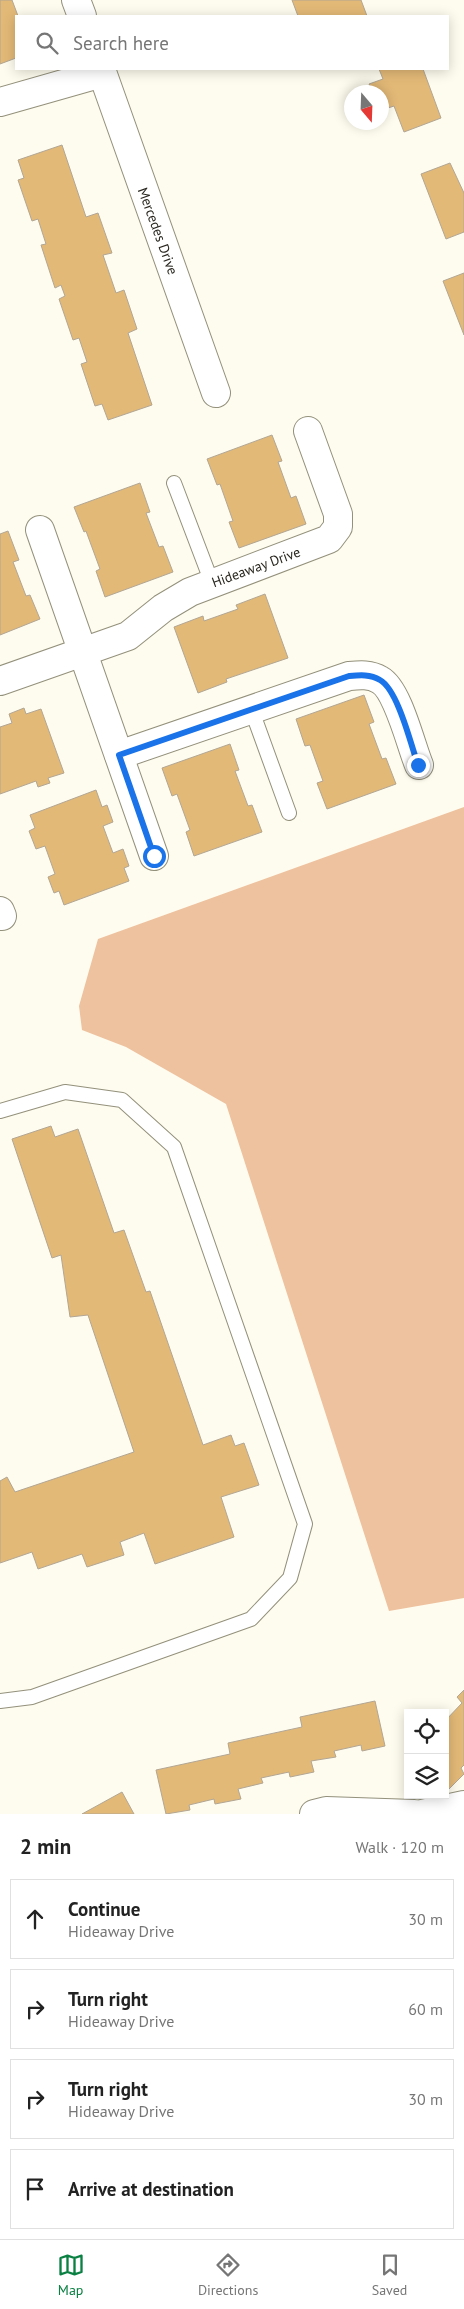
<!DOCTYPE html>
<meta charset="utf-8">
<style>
:root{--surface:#fff;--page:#f2f2f2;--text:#222;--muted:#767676;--line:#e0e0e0;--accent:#0b8043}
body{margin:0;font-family:"PT Sans",sans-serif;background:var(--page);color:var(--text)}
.controls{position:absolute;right:15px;bottom:15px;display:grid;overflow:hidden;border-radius:0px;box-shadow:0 2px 12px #0003}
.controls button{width:45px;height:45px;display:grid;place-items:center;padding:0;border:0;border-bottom:1px solid var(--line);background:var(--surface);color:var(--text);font:25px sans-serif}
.compass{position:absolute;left:344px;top:85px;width:45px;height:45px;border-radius:50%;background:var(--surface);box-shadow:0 2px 12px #0003;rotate:161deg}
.stop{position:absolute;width:15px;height:15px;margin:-11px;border:4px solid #1a73e8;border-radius:50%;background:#fff}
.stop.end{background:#1a73e8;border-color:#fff;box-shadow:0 1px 5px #0008}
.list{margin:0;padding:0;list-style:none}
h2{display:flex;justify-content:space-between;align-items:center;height:65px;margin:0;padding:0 20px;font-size:21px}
h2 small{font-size:16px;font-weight:400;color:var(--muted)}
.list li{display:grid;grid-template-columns:32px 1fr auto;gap:15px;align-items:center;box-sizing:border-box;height:80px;margin:0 10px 10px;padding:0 10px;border:1px solid var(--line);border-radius:0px}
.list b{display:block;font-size:19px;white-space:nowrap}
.list p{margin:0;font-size:16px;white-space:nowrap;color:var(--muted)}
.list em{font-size:16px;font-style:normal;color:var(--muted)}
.icon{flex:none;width:28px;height:28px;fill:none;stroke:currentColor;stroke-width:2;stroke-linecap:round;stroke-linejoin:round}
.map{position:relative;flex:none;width:464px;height:1814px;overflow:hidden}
.search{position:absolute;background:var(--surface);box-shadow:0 2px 12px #0003;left:15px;right:15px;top:15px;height:55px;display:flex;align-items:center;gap:12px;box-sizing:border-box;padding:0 18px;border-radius:0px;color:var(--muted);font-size:19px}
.sheet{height:425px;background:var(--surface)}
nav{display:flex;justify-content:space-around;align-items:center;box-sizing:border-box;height:70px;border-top:1px solid var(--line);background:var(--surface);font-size:14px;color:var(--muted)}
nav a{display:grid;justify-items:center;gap:2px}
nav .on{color:var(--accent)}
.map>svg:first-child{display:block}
</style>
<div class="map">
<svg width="464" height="1814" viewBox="0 0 464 1814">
<rect width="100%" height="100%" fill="#fefcee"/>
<!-- green -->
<polygon fill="#eec19f" points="464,807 464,1598 389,1611 226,1104 126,1047 82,1030 79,1006 98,939"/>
<!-- building -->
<g fill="#e3b977" stroke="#b2a694">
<polygon points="0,0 12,0 18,16 16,58 0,64"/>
<polygon points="292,0 361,0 367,16 298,16"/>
<polygon points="379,69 423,69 441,118 404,132 394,106 382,110 382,92 373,92 369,84 383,79"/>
<polygon points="62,145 86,217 98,213 112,253 103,255 116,293 124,290 137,329 128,333 152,405 108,420 102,404 95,406 81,364 87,362 79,338 73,340 59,299 65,296 61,285 55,288 41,245 46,244 38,219 32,221 18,180 24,178 18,160"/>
<polygon points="450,163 464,193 464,232 446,239 421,174"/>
<polygon points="464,273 464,335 443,281"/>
<polygon points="272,435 282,461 278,462 291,498 296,496 306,524 239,548 229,522 233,521 220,484 217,485 207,459"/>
<polygon points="140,483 150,512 146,513 159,547 163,546 173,572 105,597 96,571 100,569 86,531 84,532 74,507"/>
<polygon points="8,531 19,560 13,562 26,596 30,595 40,619 0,635 0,534"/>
<polygon points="265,594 288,658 226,679 227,682 198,693 174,627 203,616 204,621 238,609 236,605"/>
<polygon points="364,695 374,722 369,724 382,759 386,758 396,784 327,809 317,783 323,781 310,745 305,746 296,719"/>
<polygon points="24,708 26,714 41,709 64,773 48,778 50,783 38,787 36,781 0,794 0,727 12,723 9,714"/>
<polygon points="230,744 239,770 235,771 248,806 252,805 262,832 194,856 186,832 190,830 177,794 172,796 162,768"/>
<polygon points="96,790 102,807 107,805 113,822 103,826 113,853 123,849 129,866 124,868 129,881 64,905 59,891 54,893 48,877 55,874 45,846 36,849 29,831 35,828 30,815"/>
<polygon points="51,1126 55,1137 78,1129 114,1233 124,1230 146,1292 150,1291 203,1445 231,1435 235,1446 244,1443 259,1485 221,1497 234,1537 155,1564 144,1533 120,1542 124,1555 87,1567 82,1554 38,1569 32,1552 0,1563 0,1481 7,1477 15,1492 134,1452 88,1315 70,1317 61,1255 52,1258 12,1139"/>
<polygon points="464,1690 464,1765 461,1768 464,1774 447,1791 445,1789 445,1721 462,1703 457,1697"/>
<polygon points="375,1701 385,1746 362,1751 361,1745 334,1751 336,1757 311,1761 314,1772 290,1777 289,1772 261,1778 263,1783 238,1789 241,1799 215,1804 214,1799 189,1805 190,1810 166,1814 156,1770 230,1754 228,1743 302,1727 300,1717"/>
<polygon points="122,1792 134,1814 82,1814"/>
</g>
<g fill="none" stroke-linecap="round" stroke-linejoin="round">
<defs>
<g id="lane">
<polyline points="174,483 212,583"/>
<polyline points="252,711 289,813"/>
<polyline points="0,1111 65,1092 122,1100 174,1147 305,1524 290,1578 251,1619 32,1697 0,1701"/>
</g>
<g id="street">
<polyline points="76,0 82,16"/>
<polyline points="101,69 216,393"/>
<polyline points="0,102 102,73"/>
<polyline points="40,530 154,856"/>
<polyline points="0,681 128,636 163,608 190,592 329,539 338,527 338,514 308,431"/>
<path d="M119,755L349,676C360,675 370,674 380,680C398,690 411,746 419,765"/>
<polyline points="0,911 2,916"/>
<polyline points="314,1814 326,1811 414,1814"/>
<polyline points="422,1814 464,1805"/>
</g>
</defs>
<!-- lane casing -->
<use href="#lane" stroke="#93907b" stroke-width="16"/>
<!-- street casing -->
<use href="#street" stroke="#93907b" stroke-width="30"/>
<!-- lane -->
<use href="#lane" stroke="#fff" stroke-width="14"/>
<!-- street -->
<use href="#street" stroke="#fff" stroke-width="28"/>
</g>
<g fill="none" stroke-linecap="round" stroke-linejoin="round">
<!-- route -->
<path stroke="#1a73e8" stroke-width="6" d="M154,856L119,755L349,676C360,675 370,674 380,680C398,690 411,745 418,765"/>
</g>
<g text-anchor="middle" stroke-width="5" stroke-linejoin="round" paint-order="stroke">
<!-- street labels -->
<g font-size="14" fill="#28261e" stroke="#fff">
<text transform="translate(158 231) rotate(70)" y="5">Mercedes Drive</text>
<text transform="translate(256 567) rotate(-20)" y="5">Hideaway Drive</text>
</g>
</g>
</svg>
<div class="controls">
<button><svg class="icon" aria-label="locate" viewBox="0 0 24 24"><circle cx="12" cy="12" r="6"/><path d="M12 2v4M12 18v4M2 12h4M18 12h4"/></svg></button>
<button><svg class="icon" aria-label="layers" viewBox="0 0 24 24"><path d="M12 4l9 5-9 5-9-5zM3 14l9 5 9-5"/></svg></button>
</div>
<svg class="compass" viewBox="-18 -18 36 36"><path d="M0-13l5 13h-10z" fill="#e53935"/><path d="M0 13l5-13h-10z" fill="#767676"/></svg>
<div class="stop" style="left:154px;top:856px"></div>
<div class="stop end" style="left:418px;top:765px"></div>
<div class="search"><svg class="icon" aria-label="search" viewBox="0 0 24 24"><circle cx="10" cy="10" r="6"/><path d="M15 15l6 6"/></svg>Search here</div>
</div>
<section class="sheet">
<h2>2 min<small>Walk · 120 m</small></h2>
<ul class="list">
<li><svg class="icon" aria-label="ahead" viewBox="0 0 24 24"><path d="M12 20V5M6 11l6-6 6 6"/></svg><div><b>Continue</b><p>Hideaway Drive</p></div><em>30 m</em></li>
<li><svg class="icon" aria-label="right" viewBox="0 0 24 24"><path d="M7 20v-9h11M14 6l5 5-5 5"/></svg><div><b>Turn right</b><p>Hideaway Drive</p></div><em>60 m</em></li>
<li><svg class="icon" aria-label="right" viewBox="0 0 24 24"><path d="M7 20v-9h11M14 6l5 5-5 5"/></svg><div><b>Turn right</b><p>Hideaway Drive</p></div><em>30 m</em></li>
<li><svg class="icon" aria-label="arrive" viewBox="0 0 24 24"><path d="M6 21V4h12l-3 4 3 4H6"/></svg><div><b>Arrive at destination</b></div></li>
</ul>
</section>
<nav>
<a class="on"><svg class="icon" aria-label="map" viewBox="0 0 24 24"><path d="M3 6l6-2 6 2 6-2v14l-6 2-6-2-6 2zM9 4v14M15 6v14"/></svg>Map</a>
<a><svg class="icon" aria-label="directions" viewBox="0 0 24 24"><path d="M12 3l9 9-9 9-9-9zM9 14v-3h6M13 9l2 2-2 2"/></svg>Directions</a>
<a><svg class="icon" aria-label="saved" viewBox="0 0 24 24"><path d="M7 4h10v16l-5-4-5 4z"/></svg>Saved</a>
</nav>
